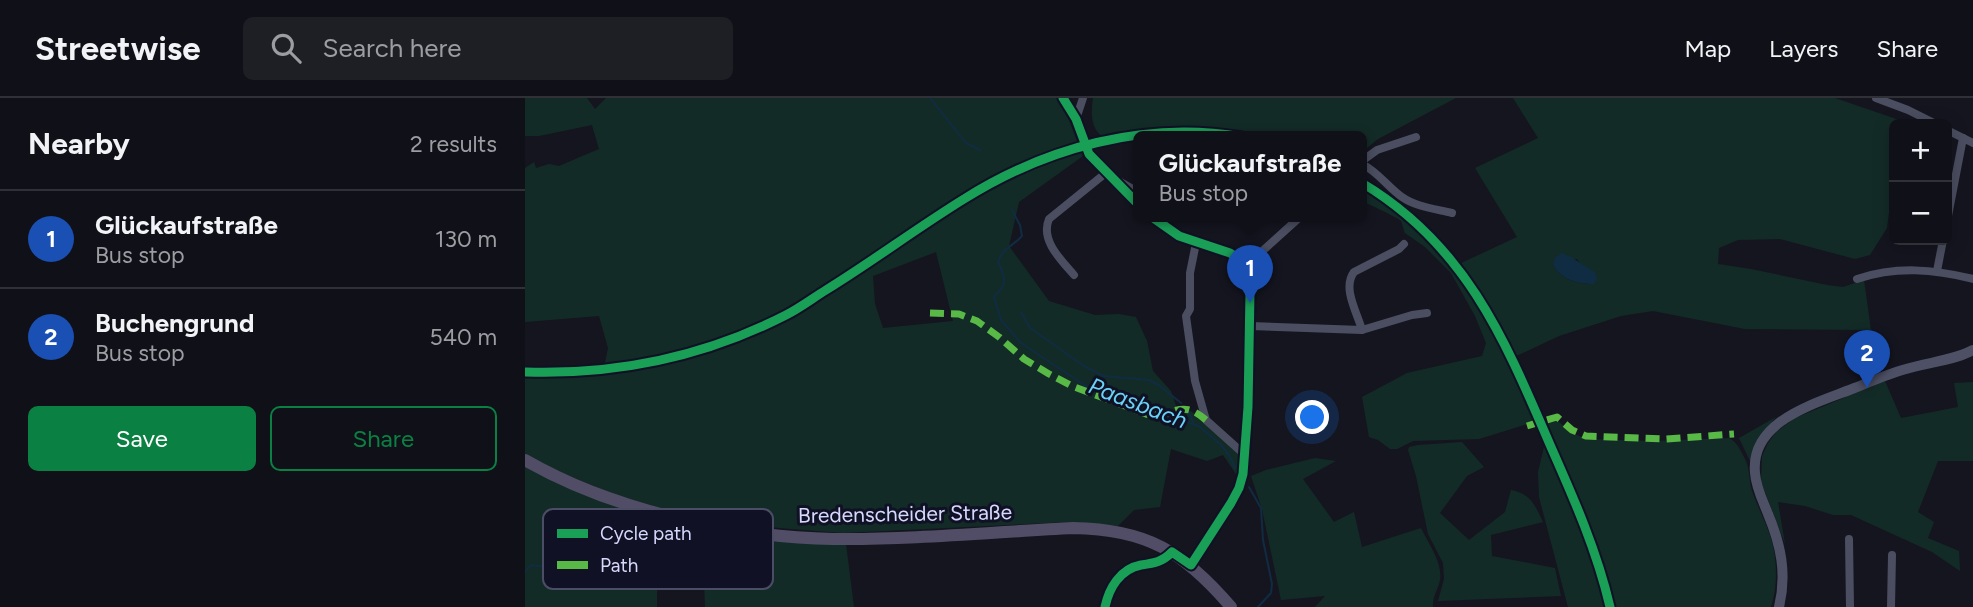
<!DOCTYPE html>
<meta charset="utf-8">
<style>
:root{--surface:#101018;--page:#1e1e25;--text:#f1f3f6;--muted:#9c9da2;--line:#303037;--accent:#0b8043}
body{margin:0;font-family:Figtree,sans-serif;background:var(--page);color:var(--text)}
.controls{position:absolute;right:21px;top:21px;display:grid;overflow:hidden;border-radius:10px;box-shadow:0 4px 18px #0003}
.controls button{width:63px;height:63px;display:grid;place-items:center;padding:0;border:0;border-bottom:2px solid var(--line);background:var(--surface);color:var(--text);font:35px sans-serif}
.you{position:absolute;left:788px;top:320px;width:24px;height:24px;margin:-18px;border:5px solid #fff;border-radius:50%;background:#1a73e8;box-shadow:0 0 0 10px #1a73e833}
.badge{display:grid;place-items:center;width:46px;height:46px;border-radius:50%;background:var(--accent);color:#fff;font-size:23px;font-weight:700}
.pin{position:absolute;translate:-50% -58px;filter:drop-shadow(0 2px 4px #0008)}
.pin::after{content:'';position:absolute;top:37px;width:24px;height:21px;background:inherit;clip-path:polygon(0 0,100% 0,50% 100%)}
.popup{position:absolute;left:608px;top:33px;width:234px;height:91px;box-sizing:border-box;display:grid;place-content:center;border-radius:10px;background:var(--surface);filter:drop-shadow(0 2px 5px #0005);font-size:23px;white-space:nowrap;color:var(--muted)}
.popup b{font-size:26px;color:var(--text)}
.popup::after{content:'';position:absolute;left:50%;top:100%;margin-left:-14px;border:14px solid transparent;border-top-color:var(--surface)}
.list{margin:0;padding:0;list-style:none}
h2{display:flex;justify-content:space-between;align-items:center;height:91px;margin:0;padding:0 28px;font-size:30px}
h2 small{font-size:23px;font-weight:400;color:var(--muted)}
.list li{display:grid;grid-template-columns:46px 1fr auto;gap:21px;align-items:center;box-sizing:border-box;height:98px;padding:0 28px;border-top:2px solid var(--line)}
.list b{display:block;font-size:26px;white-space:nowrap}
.list p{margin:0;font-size:23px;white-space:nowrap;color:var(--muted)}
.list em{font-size:23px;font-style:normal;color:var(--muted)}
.actions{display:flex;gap:14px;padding:21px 28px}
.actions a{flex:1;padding:16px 0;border:2px solid var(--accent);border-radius:10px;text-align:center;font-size:24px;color:var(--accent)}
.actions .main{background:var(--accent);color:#fff}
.icon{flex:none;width:38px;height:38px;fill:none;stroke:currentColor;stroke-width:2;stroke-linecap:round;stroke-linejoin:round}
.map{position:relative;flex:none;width:1448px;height:509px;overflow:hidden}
header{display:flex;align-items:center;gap:42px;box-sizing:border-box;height:98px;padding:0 35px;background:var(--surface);border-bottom:2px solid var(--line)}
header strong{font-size:33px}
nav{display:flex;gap:38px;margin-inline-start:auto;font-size:24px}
.search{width:490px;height:63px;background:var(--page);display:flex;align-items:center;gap:18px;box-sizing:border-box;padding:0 24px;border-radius:10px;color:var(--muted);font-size:26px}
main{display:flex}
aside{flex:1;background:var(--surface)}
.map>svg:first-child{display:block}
</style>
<header>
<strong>Streetwise</strong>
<div class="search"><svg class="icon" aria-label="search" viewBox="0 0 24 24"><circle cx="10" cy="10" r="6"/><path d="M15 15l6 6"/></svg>Search here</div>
<nav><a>Map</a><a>Layers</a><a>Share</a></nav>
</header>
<main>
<aside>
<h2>Nearby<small>2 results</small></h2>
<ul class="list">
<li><span class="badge" style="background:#1a4fb4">1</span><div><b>Glückaufstraße</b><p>Bus stop</p></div><em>130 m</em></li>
<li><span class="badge" style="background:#1a4fb4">2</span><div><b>Buchengrund</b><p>Bus stop</p></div><em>540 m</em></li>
</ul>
<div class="actions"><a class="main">Save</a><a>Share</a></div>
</aside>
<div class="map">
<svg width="1448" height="509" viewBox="0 0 1448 509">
<rect width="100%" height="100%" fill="#151520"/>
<!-- green -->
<g fill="#132b27" fill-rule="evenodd">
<path d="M0,0H62L70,11L81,0H531L542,17L558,58L494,104L484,148L524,203L570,217L594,216L611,219L622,243L628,273L646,293L652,311L640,316L662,311L672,317L716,357L713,379L698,357L682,363L646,351L635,409L609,412L593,428L545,424L318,435L254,430L178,420L141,412L88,396L16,366L0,356V275L31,278L78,275L83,250L74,218L0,224V70L9,64L11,70L24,66L34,68L74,51L67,27L14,38H0ZM411,154L428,223L358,230L350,206L348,178Z"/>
<path d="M568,0H931L853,41L837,54V39H736L694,31H664L638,32L579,40C565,30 566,15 568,0Z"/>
<path d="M988,0H1310L1386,26H1369V75L1362,130L1345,157L1330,161L1255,141L1213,142L1194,150L1193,166L1226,171L1302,187L1318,189L1339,182L1346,232L1220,231L1128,213L1096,218L1034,238L987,260L952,193L934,166L992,139L950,70L1013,40ZM1052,161L1069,186C1053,186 1036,182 1028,167Z"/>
<path d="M837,90C851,98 865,106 878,116C947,172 975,247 1012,323L954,341L888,343L872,351H865L853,342L844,339L837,299L882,275L957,258L961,245L950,218L926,175L900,149L880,135C879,133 877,125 876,123C874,120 843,106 837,103Z"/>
<polygon points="1360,283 1376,320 1433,309 1429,285 1448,284 1448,363 1413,363 1393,414 1409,424 1403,440 1434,453 1435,473 1407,454 1326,417 1308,417 1280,408 1253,404 1260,446 1236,384 1237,358 1243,345 1251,334 1270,320"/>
<polygon points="1251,319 1235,337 1225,363 1214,340"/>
<path d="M1027,322L1034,324L1047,335L1062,341L1128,343L1204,340C1212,344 1216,353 1220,361C1225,371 1224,383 1227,393C1235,416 1248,436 1250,460C1252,477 1251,493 1246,509H1087L1068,446L1016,324Z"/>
<path d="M1021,341C1046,396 1069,451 1084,509H1043L1014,399L1013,374Z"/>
<path d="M937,344L959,369L942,378L915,415L944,442L980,414L986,392C1006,396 1010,407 1018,424L966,437L967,458L1030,470L1036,498L913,503L919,481L918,465L903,436L891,378L883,352L884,349L893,347Z"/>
<path d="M790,360L811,363L778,381L809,424L829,414L837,449L896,430C903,445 918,465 915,482C913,492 907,499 908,509H790L800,498L756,502L737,411L726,378L741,372Z"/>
<polygon points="0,368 48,392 132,419 132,509 0,509"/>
<polygon points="177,430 283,446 321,446 329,509 180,509"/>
</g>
<!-- water -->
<path fill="#102c42" d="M1036,155C1049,159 1058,168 1070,174L1072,181L1069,186C1053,186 1036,182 1028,167L1030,160Z"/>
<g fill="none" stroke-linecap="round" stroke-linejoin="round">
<!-- stream -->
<g stroke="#102c42" stroke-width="2">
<polyline points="405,0 441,45 455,52"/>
<path d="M487,112L495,127L497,138C487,149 479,149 473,163C480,180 484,185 469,199L476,222L496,245L561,288L616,306L628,314L674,328L695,346L704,357L710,370"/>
<polyline points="496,214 505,230 559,268 579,278 624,282 635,288 656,305"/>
<polyline points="663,313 668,324"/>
<polyline points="724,389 736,410 738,442 747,486 746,495 733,509"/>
<polyline points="30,470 30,461 34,454"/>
<polyline points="0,473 7,467 40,472"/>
</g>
<!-- minor -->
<g stroke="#4b4e60" stroke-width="8">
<polyline points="1351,0 1383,12 1411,26"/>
<polyline points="551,21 558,0"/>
<polyline points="1422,32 1448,45"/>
<polyline points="837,63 852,52 891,39"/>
<path d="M837,66C853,74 863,89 877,99C891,109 911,111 927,115"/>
<polyline points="590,81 613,94"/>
<polyline points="1422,123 1438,40"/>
<polyline points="671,145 665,175 665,211 661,218 670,283 681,322 720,357"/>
<polyline points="719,166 734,156 775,119"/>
<polyline points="1412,173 1418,142"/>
<path d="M549,177C536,162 515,142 524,121L582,74"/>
<path d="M1332,181C1371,168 1409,171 1448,181"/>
<polyline points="725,228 837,232 887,217 902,215"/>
<path d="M837,232C832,214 817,190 829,174L874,151L879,146"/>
<polyline points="1324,441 1325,509"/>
<path d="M580,509C584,490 595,471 616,467C630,465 637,464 647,454"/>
<polyline points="1366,509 1367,457"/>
</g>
<!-- tertiary -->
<g stroke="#4b4e60" stroke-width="10">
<polyline points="538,0 551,21 560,44"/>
<polyline points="562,49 564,56 613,106"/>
<polyline points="627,119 654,138 705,155 714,161 719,166 723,179 725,194 723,309 718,376 714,390 706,405 666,467"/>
</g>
<!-- secondary -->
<path stroke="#4e5166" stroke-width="10" d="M1254,509C1262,476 1256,447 1243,416C1238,403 1231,390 1230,375C1225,323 1289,306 1327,291C1345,284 1363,276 1381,271C1403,264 1428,263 1448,252"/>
<!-- primary -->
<path stroke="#514d66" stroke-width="12" d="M0,362C87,412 207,439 308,441C387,442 469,434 548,430C622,431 659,454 706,509"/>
<!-- quiet -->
<g stroke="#58b947" stroke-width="7" stroke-dasharray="14 7" stroke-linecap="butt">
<path d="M405,215L434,216L452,223L474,239L499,261L524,276L547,288L621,316C649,322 653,298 681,322"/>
<polyline points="1002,328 1032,319 1047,332 1061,338 1141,341 1209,336"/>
</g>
<defs>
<g id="cycleway">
<polyline points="538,0 551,21 564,56 613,106"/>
<path d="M837,85C941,147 980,242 1026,349C1049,401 1072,453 1085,509"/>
<path d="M0,274C91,277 179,259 261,217C275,210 288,200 301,192C348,163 392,130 439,101C520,50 620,22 717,39"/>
<path d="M580,509C584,490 595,471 616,467C630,465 637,464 647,454L666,467L706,405L714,390L718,376L723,309L725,194L723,179L719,166L714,161L705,155L654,138L627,119"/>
</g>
</defs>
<!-- cycleway casing -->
<use href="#cycleway" stroke="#101125" stroke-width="13"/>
<!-- cycleway -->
<use href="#cycleway" stroke="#1a9f57" stroke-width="9"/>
</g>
<g text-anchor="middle" stroke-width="6" stroke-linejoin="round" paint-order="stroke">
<!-- street labels -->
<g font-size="21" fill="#d6d9fd" stroke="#101125">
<text transform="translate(380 416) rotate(-1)" y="7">Bredenscheider Straße</text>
</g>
<!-- water labels -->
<g font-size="23" font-style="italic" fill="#69d3f7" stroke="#101125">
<text transform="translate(613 305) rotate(21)" y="8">Paasbach</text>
</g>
</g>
<!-- legend -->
<rect x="18" y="411" width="230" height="80" rx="10" fill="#101125" stroke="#4b4d66" stroke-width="2"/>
<rect x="32" y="431" width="31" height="9" fill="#1a9f57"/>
<rect x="32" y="463" width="31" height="8" fill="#58b947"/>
<g font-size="19" fill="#d6d9fd">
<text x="75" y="442">Cycle path</text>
<text x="75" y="474">Path</text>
</g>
</svg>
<div class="controls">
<button>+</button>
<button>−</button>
</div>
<div class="you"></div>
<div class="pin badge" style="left:725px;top:205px;background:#1a4fb4">1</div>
<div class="popup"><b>Glückaufstraße</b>Bus stop</div>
<div class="pin badge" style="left:1342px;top:290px;background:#1a4fb4">2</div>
</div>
</main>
